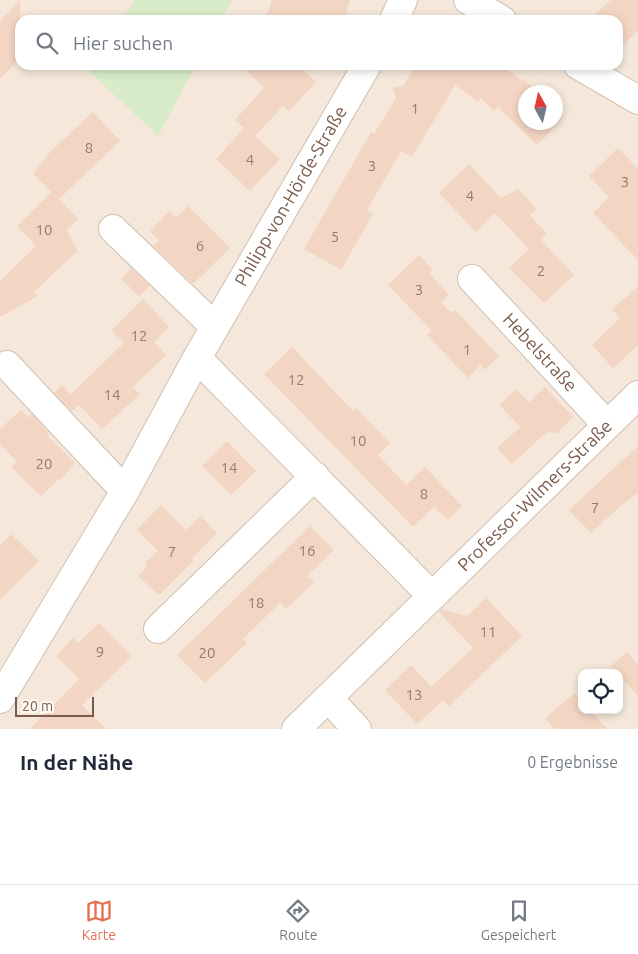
<!DOCTYPE html>
<html lang="de">
<meta charset="utf-8">
<style>
:root{--surface:#fff;--page:#f2f2f3;--text:#1f2937;--muted:#747a83;--line:#e0e1e3;--accent:#e76f51}
body{margin:0;font-family:Ubuntu,sans-serif;background:var(--page);color:var(--text)}
.controls{position:absolute;right:15px;bottom:15px;display:grid;overflow:hidden;border-radius:10px;box-shadow:0 2px 8px #0003}
.controls button{width:45px;height:45px;display:grid;place-items:center;padding:0;border:0;border-bottom:1px solid var(--line);background:var(--surface);color:var(--text);font:25px sans-serif}
.compass{position:absolute;left:518px;top:85px;width:45px;height:45px;border-radius:50%;background:var(--surface);box-shadow:0 2px 8px #0003;rotate:352deg}
.scale{position:absolute;left:15px;bottom:12px;width:79px;box-sizing:border-box;padding-left:5px;border:2px solid #7a5c4d;border-top:0;font-size:14px;line-height:18px;white-space:nowrap;color:#7a5c4d;-webkit-text-stroke:4px #fffaf3;paint-order:stroke}
.list{margin:0;padding:0;list-style:none}
h2{display:flex;justify-content:space-between;align-items:center;height:65px;margin:0;padding:0 20px;font-size:21px}
h2 small{font-size:16px;font-weight:400;color:var(--muted)}
.icon{flex:none;width:28px;height:28px;fill:none;stroke:currentColor;stroke-width:2;stroke-linecap:round;stroke-linejoin:round}
.map{position:relative;flex:none;width:638px;height:729px;overflow:hidden}
.search{position:absolute;background:var(--surface);box-shadow:0 2px 8px #0003;left:15px;right:15px;top:15px;height:55px;display:flex;align-items:center;gap:12px;box-sizing:border-box;padding:0 18px;border-radius:15px;color:var(--muted);font-size:19px}
.sheet{height:155px;background:var(--surface)}
nav{display:flex;justify-content:space-around;align-items:center;box-sizing:border-box;height:70px;border-top:1px solid var(--line);background:var(--surface);font-size:14px;color:var(--muted)}
nav a{display:grid;justify-items:center;gap:2px}
nav .on{color:var(--accent)}
.map>svg:first-child{display:block}
</style>
<div class="map">
<svg width="638" height="729" viewBox="0 0 638 729">
<rect width="100%" height="100%" fill="#fdf6ec"/>
<!-- residential -->
<path fill="#f5e8da" fill-rule="evenodd" d="M0,0H638V729H0ZM20,20H618V65H20ZM526,92H556V122H526ZM582,673H619V710H582Z"/>
<!-- green -->
<g fill="#d8ecc9">
<polygon points="134,0 232,0 221,20 122,20"/>
<polygon points="95,65 196,65 158,136 91,73"/>
</g>
<!-- building -->
<g fill="#f3d5c3">
<polygon points="20,0 20,58 0,79 0,21"/>
<polygon points="272,0 350,0 344,20 265,20"/>
<polygon points="611,0 638,0 638,31 618,50 618,20 589,20"/>
<polygon points="241,65 298,65 316,82 289,111 283,106 255,136 280,159 250,191 216,159 244,128 235,120 264,88"/>
<polygon points="416,65 501,65 522,81 524,79 537,92 526,92 526,122 556,122 556,110 563,118 537,145 498,107 494,111 481,98 478,102 455,85 412,157 401,151 367,210 373,214 341,270 304,249 371,132 374,134 396,98 393,88 403,86"/>
<polygon points="93,112 120,141 59,199 78,219 67,230 77,251 34,292 38,296 0,317 0,281 36,246 17,226 51,192 33,174 50,152"/>
<polygon points="618,148 638,169 638,260 593,213 609,197 589,176"/>
<polygon points="469,164 501,198 518,189 537,209 530,215 547,234 541,240 574,275 544,303 509,268 529,249 495,213 476,232 439,193"/>
<polygon points="188,206 230,248 193,284 153,246 159,241 150,231 170,211 176,218"/>
<polygon points="419,255 433,270 429,273 449,295 441,302 451,313 455,310 499,356 485,370 480,365 468,378 427,335 432,331 388,285"/>
<polygon points="131,268 150,286 139,296 121,279"/>
<polygon points="638,286 638,345 613,368 592,345 620,318 612,310"/>
<polygon points="143,299 169,327 154,342 166,355 133,387 140,394 102,429 79,405 72,411 54,393 62,385 71,394 124,343 112,330"/>
<polygon points="292,347 353,411 356,408 390,443 378,455 406,485 425,467 462,506 448,520 434,507 413,527 264,374"/>
<polygon points="545,387 573,417 557,433 547,432 512,464 497,448 520,427 499,405 516,389 529,402"/>
<polygon points="21,410 29,418 32,414 49,433 47,435 75,463 60,480 59,479 41,496 11,467 17,462 0,444 0,429"/>
<polygon points="227,441 256,471 231,495 202,466"/>
<polygon points="638,446 638,493 617,509 591,533 569,510"/>
<polygon points="161,505 186,530 201,516 217,533 192,558 194,560 159,595 138,576 146,568 146,562 158,551 137,530"/>
<polygon points="310,526 334,550 307,576 314,582 286,609 280,603 243,639 247,643 205,683 177,655"/>
<polygon points="11,534 39,561 0,600 0,546"/>
<polygon points="486,598 522,636 449,706 431,687 473,648 439,612 441,609 467,616"/>
<polygon points="99,623 132,656 82,705 106,729 30,729 79,679 56,656 73,638 78,643"/>
<polygon points="627,652 638,664 638,696 611,666"/>
<polygon points="411,665 443,700 417,724 385,690"/>
<polygon points="575,693 582,701 582,710 590,710 607,729 555,729 545,718"/>
</g>
<g fill="none" stroke-linecap="round" stroke-linejoin="round">
<defs>
<g id="minor">
<polyline points="468,0 502,20"/>
<polyline points="394,20 403,0"/>
<polyline points="578,65 638,100"/>
<polyline points="113,229 215,327"/>
<path id="s1" d="M472,279L607,425"/>
<polyline points="197,358 432,596"/>
<polyline points="7,365 125,491"/>
<polyline points="158,629 315,476"/>
<path id="s2" d="M0,699L125,491L197,358L367,65"/>
<polyline points="296,729 328,698"/>
<path id="s3" d="M357,729L328,698L638,395"/>
</g>
</defs>
<!-- minor casing -->
<use href="#minor" stroke="#d1beb0" stroke-width="30"/>
<!-- minor -->
<use href="#minor" stroke="#fff" stroke-width="28"/>
</g>
<g text-anchor="middle" stroke-width="4" stroke-linejoin="round" paint-order="stroke">
<!-- number labels -->
<g font-size="15" fill="#987a6a">
<text x="415" y="114">1</text>
<text x="89" y="153">8</text>
<text x="250" y="165">4</text>
<text x="372" y="171">3</text>
<text x="625" y="187">3</text>
<text x="470" y="201">4</text>
<text x="44" y="235">10</text>
<text x="335" y="242">5</text>
<text x="200" y="251">6</text>
<text x="541" y="276">2</text>
<text x="419" y="295">3</text>
<text x="139" y="341">12</text>
<text x="467" y="355">1</text>
<text x="296" y="385">12</text>
<text x="112" y="400">14</text>
<text x="358" y="446">10</text>
<text x="44" y="469">20</text>
<text x="229" y="473">14</text>
<text x="424" y="499">8</text>
<text x="595" y="513">7</text>
<text x="307" y="556">16</text>
<text x="172" y="557">7</text>
<text x="256" y="608">18</text>
<text x="488" y="637">11</text>
<text x="100" y="657">9</text>
<text x="207" y="658">20</text>
<text x="414" y="700">13</text>
</g>
<!-- street labels -->
<g font-size="18" fill="#7a5c4d" stroke="#fffaf3">
<text dy="6" stroke="none"><textPath href="#s2" startOffset="581">Philipp-von-Hörde-Straße</textPath></text>
<text dy="6" stroke="none"><textPath href="#s1" startOffset="100">Hebelstraße</textPath></text>
<text dy="6" stroke="none"><textPath href="#s3" startOffset="332">Professor-Wilmers-Straße</textPath></text>
</g>
</g>
</svg>
<div class="controls">
<button><svg class="icon" aria-label="locate" viewBox="0 0 24 24"><circle cx="12" cy="12" r="6"/><path d="M12 2v4M12 18v4M2 12h4M18 12h4"/></svg></button>
</div>
<svg class="compass" viewBox="-18 -18 36 36"><path d="M0-13l5 13h-10z" fill="#e53935"/><path d="M0 13l5-13h-10z" fill="#747a83"/></svg>
<div class="scale">20 m</div>
<div class="search"><svg class="icon" aria-label="search" viewBox="0 0 24 24"><circle cx="10" cy="10" r="6"/><path d="M15 15l6 6"/></svg>Hier suchen</div>
</div>
<section class="sheet">
<h2>In der Nähe<small>0 Ergebnisse</small></h2>
<ul class="list">
</ul>
</section>
<nav>
<a class="on"><svg class="icon" aria-label="map" viewBox="0 0 24 24"><path d="M3 6l6-2 6 2 6-2v14l-6 2-6-2-6 2zM9 4v14M15 6v14"/></svg>Karte</a>
<a><svg class="icon" aria-label="directions" viewBox="0 0 24 24"><path d="M12 3l9 9-9 9-9-9zM9 14v-3h6M13 9l2 2-2 2"/></svg>Route</a>
<a><svg class="icon" aria-label="saved" viewBox="0 0 24 24"><path d="M7 4h10v16l-5-4-5 4z"/></svg>Gespeichert</a>
</nav>
